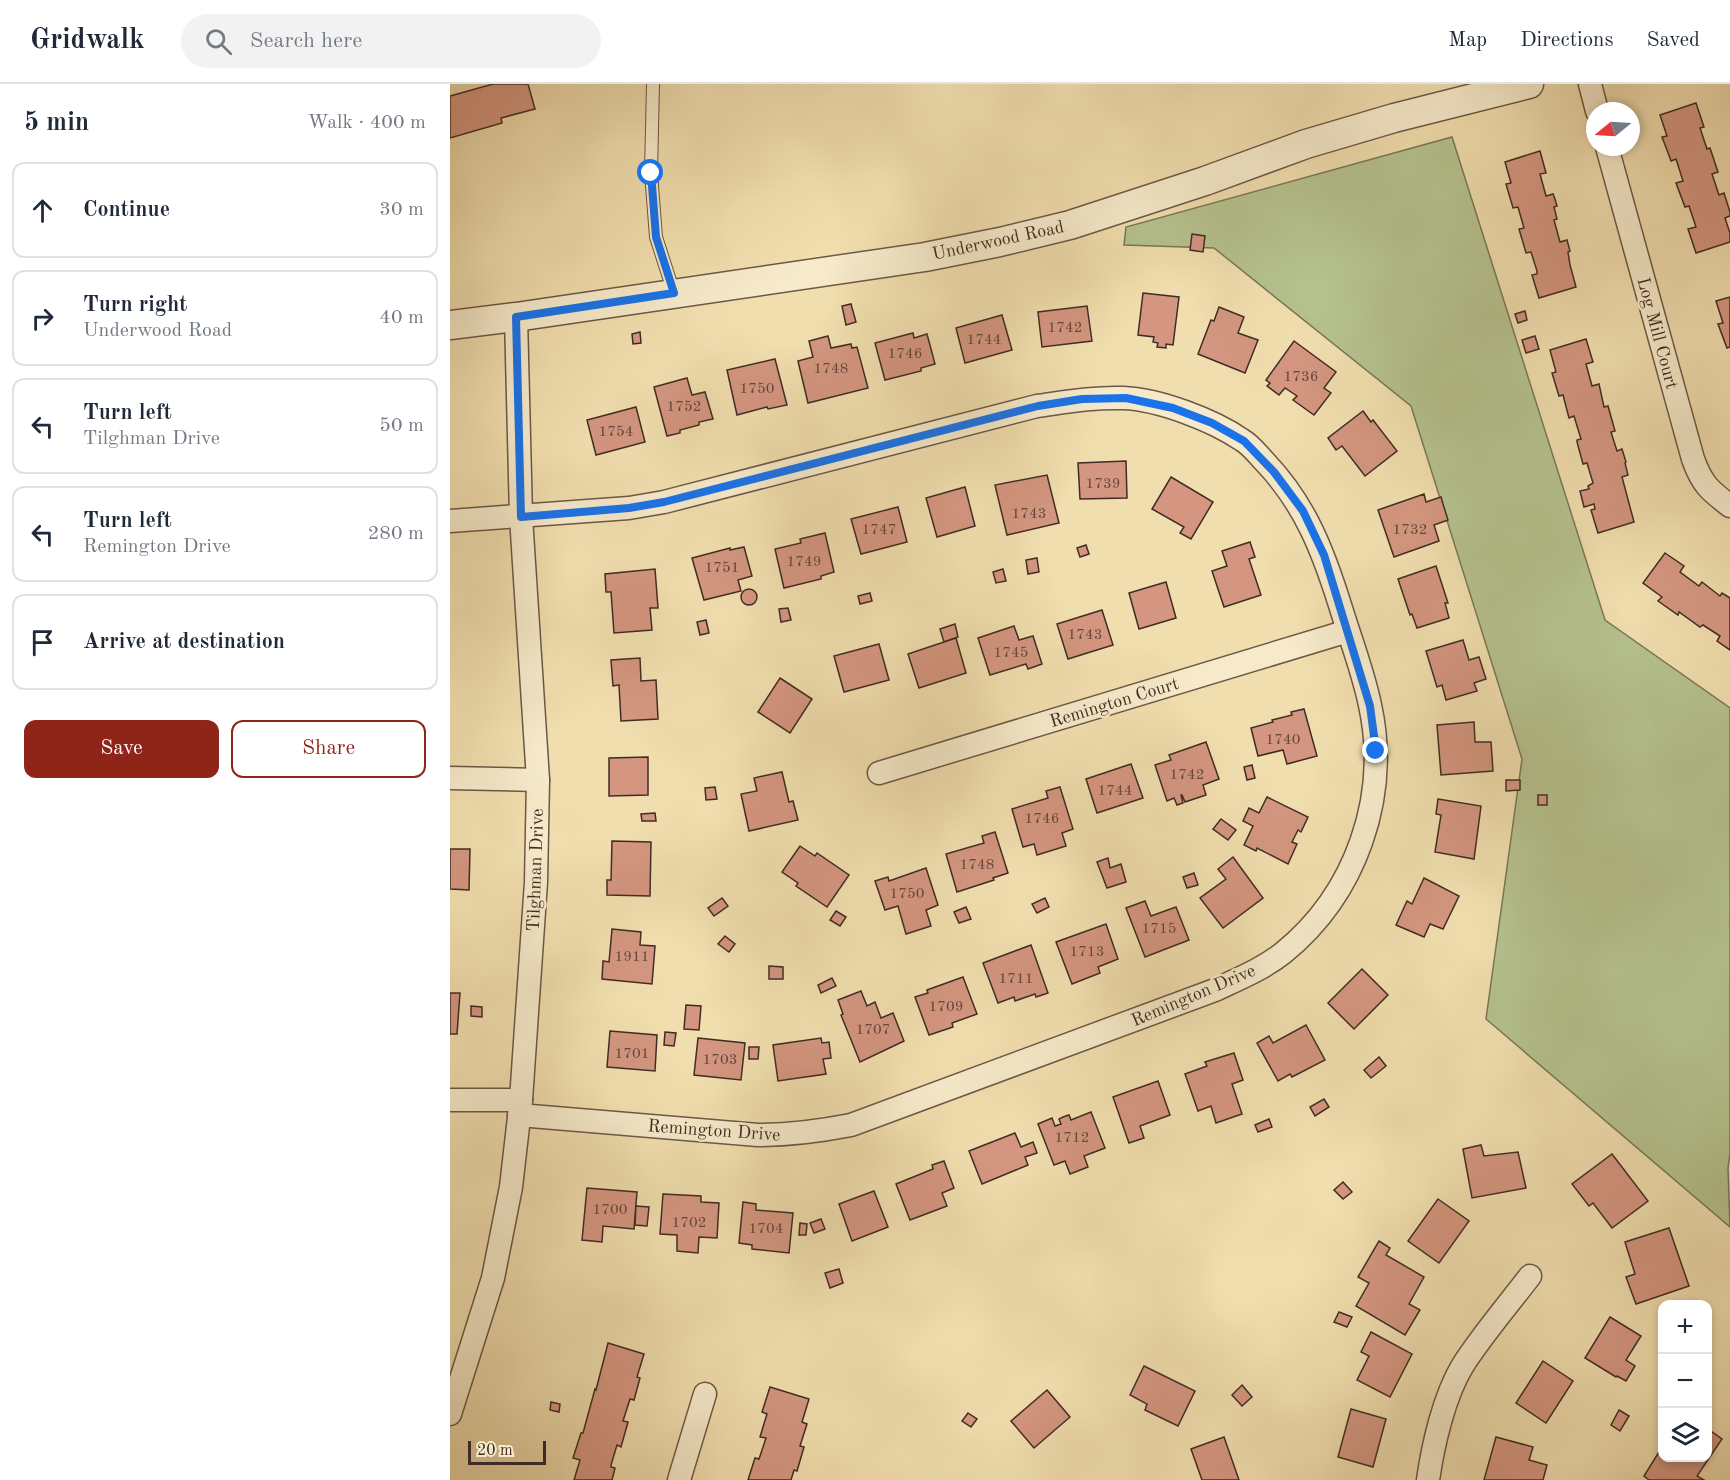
<!DOCTYPE html>
<meta charset="utf-8">
<style>
:root{--surface:#fff;--page:#f2f2f3;--text:#1f2937;--muted:#747a83;--line:#e0e1e3;--accent:#8f2418}
body{margin:0;font-family:"Old Standard TT",serif;background:var(--page);color:var(--text)}
.controls{position:absolute;right:18px;bottom:18px;display:grid;overflow:hidden;border-radius:12px;box-shadow:0 3px 9px #0003}
.controls button{width:54px;height:54px;display:grid;place-items:center;padding:0;border:0;border-bottom:2px solid var(--line);background:var(--surface);color:var(--text);font:30px sans-serif}
.compass{position:absolute;left:1136px;top:18px;width:54px;height:54px;border-radius:50%;background:var(--surface);box-shadow:0 3px 9px #0003;rotate:252deg}
.scale{position:absolute;left:18px;bottom:15px;width:78px;box-sizing:border-box;padding-left:6px;border:3px solid #402c24;border-top:0;font-size:16px;line-height:21px;white-space:nowrap;color:#402c24;-webkit-text-stroke:4px #f6eaca;paint-order:stroke}
.stop{position:absolute;width:18px;height:18px;margin:-14px;border:4px solid #1a73e8;border-radius:50%;background:#fff}
.stop.end{background:#1a73e8;border-color:#fff;box-shadow:0 2px 6px #0008}
.list{margin:0;padding:0;list-style:none}
h2{display:flex;justify-content:space-between;align-items:center;height:78px;margin:0;padding:0 24px;font-size:26px}
h2 small{font-size:20px;font-weight:400;color:var(--muted)}
.list li{display:grid;grid-template-columns:39px 1fr auto;gap:18px;align-items:center;box-sizing:border-box;height:96px;margin:0 12px 12px;padding:0 12px;border:2px solid var(--line);border-radius:12px}
.list b{display:block;font-size:22px;white-space:nowrap}
.list p{margin:0;font-size:20px;white-space:nowrap;color:var(--muted)}
.list em{font-size:20px;font-style:normal;color:var(--muted)}
.actions{display:flex;gap:12px;padding:18px 24px}
.actions a{flex:1;padding:14px 0;border:2px solid var(--accent);border-radius:12px;text-align:center;font-size:21px;color:var(--accent)}
.actions .main{background:var(--accent);color:#fff}
.icon{flex:none;width:33px;height:33px;fill:none;stroke:currentColor;stroke-width:2;stroke-linecap:round;stroke-linejoin:round}
.map{position:relative;flex:none;width:1280px;height:1396px;overflow:hidden}
header{display:flex;align-items:center;gap:36px;box-sizing:border-box;height:84px;padding:0 30px;background:var(--surface);border-bottom:2px solid var(--line)}
header strong{font-size:28px}
nav{display:flex;gap:33px;margin-inline-start:auto;font-size:21px}
.search{width:420px;height:54px;background:var(--page);display:flex;align-items:center;gap:15px;box-sizing:border-box;padding:0 21px;border-radius:33px;color:var(--muted);font-size:22px}
main{display:flex}
aside{flex:1;background:var(--surface)}
.map>svg:first-child{display:block}
</style>
<header>
<strong>Gridwalk</strong>
<div class="search"><svg class="icon" aria-label="search" viewBox="0 0 24 24"><circle cx="10" cy="10" r="6"/><path d="M15 15l6 6"/></svg>Search here</div>
<nav><a>Map</a><a>Directions</a><a>Saved</a></nav>
</header>
<main>
<aside>
<h2>5 min<small>Walk · 400 m</small></h2>
<ul class="list">
<li><svg class="icon" aria-label="ahead" viewBox="0 0 24 24"><path d="M12 20V5M6 11l6-6 6 6"/></svg><div><b>Continue</b></div><em>30 m</em></li>
<li><svg class="icon" aria-label="right" viewBox="0 0 24 24"><path d="M7 20v-9h11M14 6l5 5-5 5"/></svg><div><b>Turn right</b><p>Underwood Road</p></div><em>40 m</em></li>
<li><svg class="icon" aria-label="left" viewBox="0 0 24 24"><path d="M17 20v-9H6M10 6l-5 5 5 5"/></svg><div><b>Turn left</b><p>Tilghman Drive</p></div><em>50 m</em></li>
<li><svg class="icon" aria-label="left" viewBox="0 0 24 24"><path d="M17 20v-9H6M10 6l-5 5 5 5"/></svg><div><b>Turn left</b><p>Remington Drive</p></div><em>280 m</em></li>
<li><svg class="icon" aria-label="arrive" viewBox="0 0 24 24"><path d="M6 21V4h12l-3 4 3 4H6"/></svg><div><b>Arrive at destination</b></div></li>
</ul>
<div class="actions"><a class="main">Save</a><a>Share</a></div>
</aside>
<div class="map">
<svg width="1280" height="1396" viewBox="0 0 1280 1396">
<rect width="100%" height="100%" fill="#f1deae"/>
<filter id="stains"><feTurbulence type="fractalNoise" baseFrequency=".00333" numOctaves="4"/><feColorMatrix values="0 0 0 0 .2 0 0 0 0 .09 0 0 0 0 .02 0 0 0 .5 -.17"/></filter>
<radialGradient id="worn" r=".72"><stop offset=".6" stop-color="#630" stop-opacity="0"/><stop offset="1" stop-color="#630" stop-opacity=".3"/></radialGradient>
<!-- green -->
<polygon fill="#b5c28e" stroke="#7a7759" stroke-width="1.5" points="1002,53 1155,536 1280,624 1280,1069 1278,1084 1280,1143 1036,935 1072,675 961,322 764,164 674,161 676,143"/>
<!-- building -->
<g fill="#d49680" stroke="#402c24" stroke-width="1.5">
<polygon points="43,0 78,0 85,25 51,34 52,39 0,54 0,12"/>
<polygon points="1246,19 1254,43 1250,44 1257,65 1260,64 1268,88 1262,90 1269,111 1274,109 1280,128 1280,132 1275,134 1280,149 1280,158 1246,169 1238,145 1246,143 1239,122 1235,123 1226,99 1233,97 1226,75 1221,77 1217,66 1212,53 1217,52 1210,31"/>
<polygon points="1090,67 1096,89 1090,90 1096,112 1103,110 1105,115 1107,122 1104,123 1107,135 1104,136 1110,158 1117,156 1120,167 1118,168 1120,181 1126,203 1089,214 1082,191 1087,190 1087,187 1081,168 1076,169 1069,145 1074,144 1068,123 1063,124 1056,100 1061,99 1055,78"/>
<polygon points="742,150 755,152 753,168 740,166"/>
<polygon points="693,209 729,213 723,261 716,260 716,264 707,263 708,259 703,258 704,253 688,251"/>
<polygon points="1280,213 1280,263 1277,264 1268,240 1273,239 1266,217"/>
<polygon points="401,220 406,238 396,241 392,222"/>
<polygon points="637,222 642,257 592,263 588,228"/>
<polygon points="769,223 794,233 788,249 808,256 795,289 748,270 761,236 764,237"/>
<polygon points="1075,227 1077,236 1068,239 1065,230"/>
<polygon points="552,231 562,266 515,279 506,244"/>
<polygon points="190,248 191,259 183,260 182,250"/>
<polygon points="463,249 464,254 477,250 485,280 471,284 471,287 435,296 425,259"/>
<polygon points="378,252 381,264 401,260 402,264 407,263 418,304 358,319 348,277 363,273 359,257"/>
<polygon points="1085,252 1089,265 1076,269 1072,256"/>
<polygon points="1136,255 1143,278 1136,280 1142,302 1149,300 1154,323 1158,322 1165,347 1161,348 1167,367 1172,365 1176,378 1175,379 1178,391 1172,393 1184,438 1148,449 1141,426 1145,425 1144,420 1134,423 1130,407 1139,405 1138,402 1143,399 1137,379 1133,380 1127,358 1127,356 1131,355 1124,332 1119,334 1113,311 1109,312 1102,289 1106,288 1100,266"/>
<polygon points="844,257 886,288 874,304 881,309 864,331 843,316 847,312 835,304 829,311 817,302 820,299 816,296"/>
<polygon points="325,275 337,321 318,325 317,323 287,331 277,286"/>
<polygon points="237,294 242,311 255,308 263,335 249,338 249,341 230,346 230,349 217,352 204,303"/>
<polygon points="186,323 195,358 146,371 137,336"/>
<polygon points="913,327 921,338 923,336 947,367 915,392 892,362 886,366 878,354"/>
<polygon points="676,377 677,414 630,415 628,379"/>
<polygon points="597,391 609,439 557,451 545,401"/>
<polygon points="721,393 763,418 741,455 730,449 734,443 702,425"/>
<polygon points="515,403 525,442 487,453 476,414"/>
<polygon points="974,410 976,418 991,413 993,420 998,436 984,441 989,457 944,473 928,426"/>
<polygon points="448,423 457,458 411,470 401,435"/>
<polygon points="375,449 384,488 371,492 371,495 334,504 325,465 351,459 350,455"/>
<polygon points="800,458 805,473 799,475 811,511 774,523 762,487 777,482 772,467"/>
<polygon points="636,461 639,470 630,473 627,464"/>
<polygon points="294,463 302,492 288,496 291,507 254,516 242,474 280,464 280,466"/>
<polygon points="1215,469 1234,482 1230,488 1249,502 1252,498 1270,512 1272,509 1280,514 1280,566 1267,557 1270,552 1253,541 1250,543 1229,528 1228,531 1208,517 1212,513 1193,499"/>
<polygon points="587,474 589,488 578,490 576,476"/>
<polygon points="986,482 998,519 995,519 999,534 967,544 962,530 960,531 948,495"/>
<polygon points="205,485 208,524 200,524 202,546 164,549 161,508 156,508 155,490"/>
<polygon points="553,485 556,497 546,499 543,488"/>
<polygon points="716,498 726,534 689,545 679,509"/>
<circle cx="299" cy="513" r="8"/>
<polygon points="420,509 422,517 410,520 408,512"/>
<polygon points="338,524 341,536 331,538 329,525"/>
<polygon points="652,526 663,561 618,575 607,540"/>
<polygon points="256,536 259,549 250,551 247,538"/>
<polygon points="505,540 508,553 494,558 490,545"/>
<polygon points="564,542 569,556 583,552 592,580 578,585 576,580 540,591 528,554"/>
<polygon points="506,554 516,589 469,604 458,570"/>
<polygon points="1013,556 1019,576 1029,573 1036,595 1024,599 1027,607 996,616 992,601 987,603 976,567"/>
<polygon points="429,560 439,596 394,608 384,572"/>
<polygon points="190,574 191,597 206,596 208,635 171,637 169,601 163,602 161,576"/>
<polygon points="330,594 362,615 340,649 308,628"/>
<polygon points="854,625 867,672 837,680 833,666 808,672 801,644 823,638 822,636 842,631 841,628"/>
<polygon points="1024,638 1025,658 1041,658 1043,687 991,691 987,641"/>
<polygon points="756,658 769,695 753,701 756,711 735,718 732,711 731,711 733,719 727,721 724,714 717,717 705,681 721,676 719,671"/>
<polygon points="198,673 198,711 159,712 159,674"/>
<polygon points="681,680 693,714 647,729 636,695"/>
<polygon points="802,681 805,694 797,696 794,683"/>
<polygon points="332,688 339,718 343,717 348,736 299,747 291,710 307,707 304,694"/>
<polygon points="1056,696 1070,696 1070,706 1056,707"/>
<polygon points="265,703 267,715 256,716 255,704"/>
<polygon points="610,703 623,745 612,749 616,762 587,771 584,760 573,763 562,725 598,714 596,707"/>
<rect x="1088" y="711" width="9" height="10"/>
<polygon points="817,713 858,733 851,748 848,746 842,758 847,760 838,780 807,764 806,767 794,761 803,742 793,737 799,724 809,729"/>
<polygon points="988,715 1031,722 1024,775 985,768 991,731 986,730"/>
<polygon points="205,729 206,737 192,737 191,730"/>
<polygon points="771,735 786,746 778,756 763,745"/>
<polygon points="545,748 558,789 543,794 544,796 507,808 496,770 534,759 532,752"/>
<polygon points="162,757 201,758 200,812 157,811 157,796 161,796"/>
<polygon points="350,762 365,772 367,769 399,791 377,823 346,802 348,799 332,788"/>
<polygon points="0,765 20,765 19,806 0,805"/>
<polygon points="783,773 813,814 773,844 750,814 776,795 768,785"/>
<polygon points="658,774 660,784 671,780 676,798 657,804 647,778"/>
<polygon points="476,784 488,821 476,826 481,842 456,850 448,822 435,826 425,797 438,793 439,797"/>
<polygon points="744,789 748,801 737,804 733,793"/>
<polygon points="974,794 1009,812 993,845 980,840 974,853 946,841 957,817 962,820"/>
<polygon points="272,814 278,822 264,832 258,824"/>
<polygon points="595,814 599,823 587,829 582,820"/>
<polygon points="695,817 701,832 726,823 739,856 695,873 676,824"/>
<polygon points="516,823 521,835 509,839 504,828"/>
<polygon points="386,827 396,833 390,842 380,836"/>
<polygon points="656,840 668,875 648,883 650,889 622,900 606,858"/>
<polygon points="162,845 191,848 190,861 205,862 202,900 152,895 153,877 159,878"/>
<polygon points="275,852 285,860 279,868 268,860"/>
<polygon points="581,861 598,909 586,913 585,910 565,917 564,913 548,919 533,879"/>
<polygon points="319,882 333,883 333,895 319,895"/>
<polygon points="912,885 938,911 904,945 878,919"/>
<polygon points="513,893 527,930 502,939 503,943 479,951 465,913 478,909 477,906"/>
<polygon points="382,894 386,902 371,909 368,901"/>
<polygon points="411,907 417,922 425,918 431,934 443,929 454,957 410,978 391,931 393,930 388,916"/>
<polygon points="0,909 10,909 7,950 0,950"/>
<polygon points="236,921 251,922 249,946 234,945"/>
<polygon points="21,922 32,923 32,933 21,932"/>
<polygon points="856,941 875,976 842,993 840,990 828,997 807,959 819,952 823,959"/>
<polygon points="160,947 207,951 205,987 157,983"/>
<polygon points="215,948 226,949 224,962 214,961"/>
<polygon points="248,954 295,959 291,996 244,991"/>
<polygon points="371,954 372,959 379,958 381,974 373,975 376,990 328,997 323,961"/>
<polygon points="299,963 309,963 308,975 299,975"/>
<polygon points="784,969 793,996 782,1000 792,1030 766,1039 761,1022 748,1027 735,990 757,982 755,978"/>
<polygon points="929,973 936,982 921,994 914,986"/>
<polygon points="708,997 720,1031 690,1042 694,1054 679,1059 663,1013"/>
<polygon points="874,1015 879,1023 865,1032 860,1023"/>
<polygon points="641,1028 655,1064 634,1072 638,1083 620,1090 615,1077 604,1081 588,1040 602,1034 605,1042 611,1040 609,1035 613,1033 619,1031 621,1036"/>
<polygon points="819,1035 822,1043 808,1048 805,1041"/>
<polygon points="565,1049 571,1063 583,1058 587,1069 575,1073 578,1081 532,1100 519,1067"/>
<polygon points="1031,1061 1034,1072 1068,1068 1076,1104 1022,1114 1013,1065"/>
<polygon points="1162,1070 1198,1117 1162,1144 1143,1119 1139,1122 1122,1100"/>
<polygon points="494,1077 504,1104 492,1109 497,1122 460,1136 446,1100 483,1085 482,1081"/>
<polygon points="893,1098 902,1108 893,1115 884,1106"/>
<polygon points="137,1104 187,1108 184,1145 153,1142 152,1158 132,1156"/>
<polygon points="424,1107 438,1143 402,1157 389,1120"/>
<polygon points="213,1110 251,1112 251,1118 269,1119 267,1154 249,1153 248,1169 227,1167 227,1151 210,1150"/>
<polygon points="988,1115 1019,1137 989,1179 958,1157"/>
<polygon points="293,1118 306,1120 306,1126 343,1129 339,1169 302,1165 302,1161 289,1159"/>
<polygon points="186,1122 199,1123 197,1142 185,1141"/>
<polygon points="371,1135 375,1145 364,1149 360,1139"/>
<polygon points="350,1139 357,1140 356,1151 349,1151"/>
<polygon points="1219,1144 1239,1202 1186,1220 1176,1193 1185,1190 1175,1158"/>
<polygon points="929,1157 940,1164 936,1171 974,1193 959,1220 970,1226 955,1251 906,1222 919,1199 908,1193"/>
<polygon points="389,1185 393,1199 380,1204 375,1189"/>
<polygon points="889,1228 902,1233 897,1243 884,1238"/>
<polygon points="1160,1233 1191,1252 1176,1276 1185,1282 1176,1297 1167,1292 1166,1293 1135,1274"/>
<polygon points="921,1248 962,1270 940,1313 907,1296 919,1272 911,1268"/>
<polygon points="158,1259 194,1270 187,1293 190,1294 184,1316 180,1315 173,1337 178,1338 171,1363 167,1361 161,1381 161,1383 165,1384 162,1396 124,1396 130,1376 123,1374 131,1349 133,1349 145,1305 146,1306"/>
<polygon points="1093,1277 1123,1297 1096,1339 1066,1319"/>
<polygon points="694,1282 745,1307 728,1342 695,1326 697,1320 680,1311"/>
<polygon points="792,1301 802,1313 792,1322 782,1311"/>
<polygon points="320,1303 359,1315 352,1338 357,1340 350,1362 354,1363 347,1387 344,1386 341,1396 298,1396 305,1374 309,1375 316,1354 310,1353 317,1330 312,1328"/>
<polygon points="597,1306 620,1333 584,1364 561,1337"/>
<polygon points="101,1318 110,1320 109,1328 100,1326"/>
<polygon points="901,1325 936,1335 923,1383 888,1373"/>
<polygon points="1169,1326 1179,1332 1170,1347 1161,1341"/>
<polygon points="518,1329 527,1335 521,1343 512,1337"/>
<polygon points="1258,1345 1272,1355 1247,1392 1254,1396 1199,1396 1194,1392 1212,1363 1212,1374 1258,1374"/>
<polygon points="774,1353 789,1396 752,1396 741,1365"/>
<polygon points="1046,1353 1083,1363 1079,1376 1097,1381 1093,1396 1034,1396"/>
</g>
<g fill="none" stroke-linecap="round" stroke-linejoin="round">
<defs>
<polyline id="service" points="203,0 201,89 206,153 224,209"/>
<g id="minor">
<polyline points="1140,0 1147,27"/>
<path d="M1157,63L1243,375C1252,400 1259,406 1280,422"/>
<path d="M0,437L179,424L214,418L587,322C616,318 644,313 673,314C708,315 763,336 792,356C801,361 808,371 815,378C855,420 873,467 890,521C900,554 913,587 920,621C940,713 906,810 833,869C813,885 788,895 765,906L401,1041C370,1047 340,1051 308,1051L69,1031"/>
<polyline points="429,689 898,547"/>
<polyline points="0,694 88,696"/>
<polyline points="0,1016 71,1016"/>
<polyline points="0,1330 43,1194 61,1103 71,1016 86,798 88,696 71,433 66,233"/>
<polyline points="229,1396 255,1310"/>
<path d="M978,1396C983,1361 994,1312 1013,1281C1033,1250 1058,1221 1080,1192"/>
</g>
<polyline id="tertiary" points="0,241 66,233 475,173 550,158 620,141 755,97 856,60 944,34 1079,0"/>
</defs>
<!-- service casing -->
<use href="#service" stroke="#6c5846" stroke-width="14"/>
<!-- minor casing -->
<use href="#minor" stroke="#6c5846" stroke-width="25"/>
<!-- tertiary casing -->
<use href="#tertiary" stroke="#6c5846" stroke-width="31"/>
<!-- service -->
<use href="#service" stroke="#f6eaca" stroke-width="12"/>
<!-- minor -->
<use href="#minor" stroke="#f6eaca" stroke-width="22"/>
<!-- tertiary -->
<use href="#tertiary" stroke="#f6eaca" stroke-width="28"/>
</g>
<g fill="none" stroke-linecap="round" stroke-linejoin="round">
<!-- route -->
<polyline stroke="#1a73e8" stroke-width="8" points="201,89 206,153 224,209 66,233 71,433 179,424 214,418 588,322 632,315 676,314 723,324 762,339 794,357 824,388 853,427 874,471 920,622 926,667"/>
</g>
<g text-anchor="middle" stroke-width="5" stroke-linejoin="round" paint-order="stroke">
<!-- number labels -->
<g font-size="15" fill="#65463b">
<text x="615" y="248">1742</text>
<text x="534" y="260">1744</text>
<text x="455" y="274">1746</text>
<text x="381" y="289">1748</text>
<text x="851" y="297">1736</text>
<text x="307" y="309">1750</text>
<text x="234" y="327">1752</text>
<text x="166" y="352">1754</text>
<text x="653" y="404">1739</text>
<text x="579" y="434">1743</text>
<text x="429" y="450">1747</text>
<text x="960" y="450">1732</text>
<text x="354" y="482">1749</text>
<text x="272" y="488">1751</text>
<text x="635" y="555">1743</text>
<text x="561" y="573">1745</text>
<text x="833" y="660">1740</text>
<text x="737" y="695">1742</text>
<text x="665" y="711">1744</text>
<text x="592" y="739">1746</text>
<text x="527" y="785">1748</text>
<text x="457" y="814">1750</text>
<text x="709" y="849">1715</text>
<text x="637" y="872">1713</text>
<text x="182" y="877">1911</text>
<text x="566" y="899">1711</text>
<text x="496" y="927">1709</text>
<text x="423" y="950">1707</text>
<text x="182" y="974">1701</text>
<text x="270" y="980">1703</text>
<text x="622" y="1058">1712</text>
<text x="160" y="1130">1700</text>
<text x="239" y="1143">1702</text>
<text x="316" y="1149">1704</text>
</g>
<!-- street labels -->
<g font-size="18" fill="#402c24" stroke="#f6eaca">
<text transform="translate(548 156) rotate(-12)" y="6">Underwood Road</text>
<text transform="translate(1208 249) rotate(75)" y="6">Log Mill Court</text>
<text transform="translate(664 618) rotate(-17)" y="6">Remington Court</text>
<text transform="translate(85 786) rotate(-88)" y="6">Tilghman Drive</text>
<text transform="translate(743 911) rotate(-23)" y="6">Remington Drive</text>
<text transform="translate(264 1046) rotate(4)" y="6">Remington Drive</text>
</g>
</g>
<rect width="100%" height="100%" filter="url(#stains)"/>
<rect width="100%" height="100%" fill="url(#worn)"/>
</svg>
<div class="controls">
<button>+</button>
<button>−</button>
<button><svg class="icon" aria-label="layers" viewBox="0 0 24 24"><path d="M12 4l9 5-9 5-9-5zM3 14l9 5 9-5"/></svg></button>
</div>
<svg class="compass" viewBox="-18 -18 36 36"><path d="M0-13l5 13h-10z" fill="#e53935"/><path d="M0 13l5-13h-10z" fill="#747a83"/></svg>
<div class="scale">20 m</div>
<div class="stop" style="left:201px;top:89px"></div>
<div class="stop end" style="left:926px;top:667px"></div>
</div>
</main>
